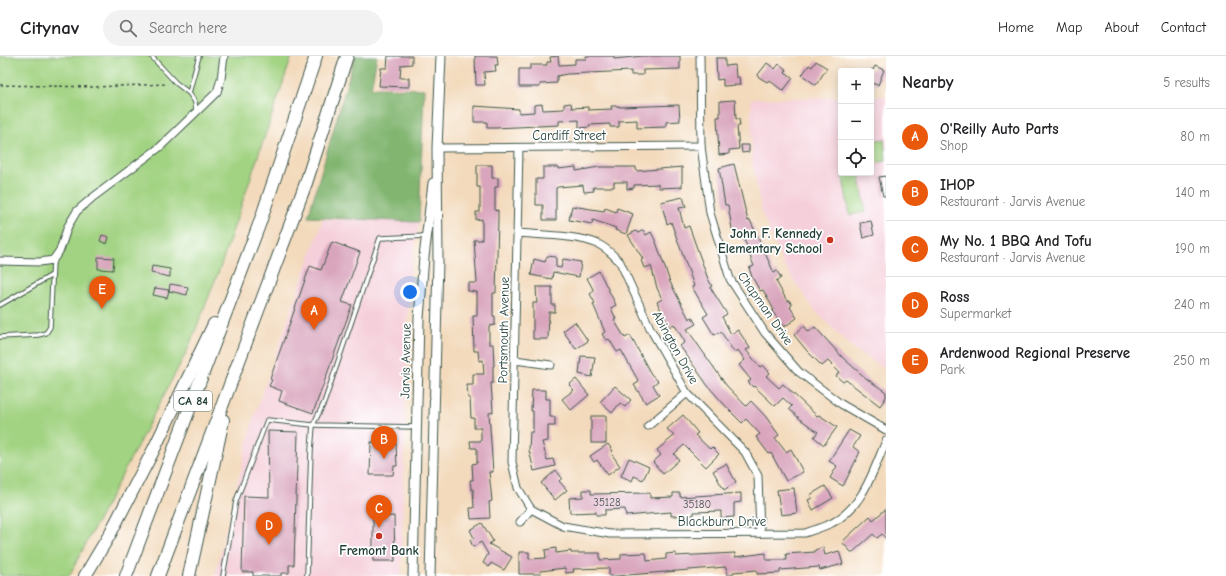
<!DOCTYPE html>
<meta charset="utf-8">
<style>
:root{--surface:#fff;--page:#f2f2f2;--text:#202124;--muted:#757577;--line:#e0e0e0;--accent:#ea580c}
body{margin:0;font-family:"Comic Neue",sans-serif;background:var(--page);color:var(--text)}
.controls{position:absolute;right:12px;top:12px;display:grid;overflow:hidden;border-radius:4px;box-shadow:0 2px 10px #0003}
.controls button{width:36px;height:36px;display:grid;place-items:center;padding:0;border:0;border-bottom:1px solid var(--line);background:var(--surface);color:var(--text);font:20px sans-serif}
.you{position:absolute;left:410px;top:236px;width:14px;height:14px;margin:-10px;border:3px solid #fff;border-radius:50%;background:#1a73e8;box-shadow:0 0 0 6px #1a73e833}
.badge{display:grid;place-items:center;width:26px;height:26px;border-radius:50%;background:var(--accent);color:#fff;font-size:13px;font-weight:700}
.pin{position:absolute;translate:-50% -33px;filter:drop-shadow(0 1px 2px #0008)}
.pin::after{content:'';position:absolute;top:21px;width:14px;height:12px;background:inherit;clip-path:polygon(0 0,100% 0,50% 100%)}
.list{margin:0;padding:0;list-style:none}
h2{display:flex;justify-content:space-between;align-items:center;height:52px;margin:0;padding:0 16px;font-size:17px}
h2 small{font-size:13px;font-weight:400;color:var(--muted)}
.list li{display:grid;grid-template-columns:26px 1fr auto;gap:12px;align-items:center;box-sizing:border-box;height:56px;padding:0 16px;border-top:1px solid var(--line)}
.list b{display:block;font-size:15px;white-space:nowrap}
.list p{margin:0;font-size:13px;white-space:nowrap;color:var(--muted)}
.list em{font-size:13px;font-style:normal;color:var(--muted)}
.icon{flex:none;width:22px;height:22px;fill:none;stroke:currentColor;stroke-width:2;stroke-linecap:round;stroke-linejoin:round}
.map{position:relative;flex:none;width:886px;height:520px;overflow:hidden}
header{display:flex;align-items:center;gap:24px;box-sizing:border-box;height:56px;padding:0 20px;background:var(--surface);border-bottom:1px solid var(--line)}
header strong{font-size:19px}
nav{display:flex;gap:22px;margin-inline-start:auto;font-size:14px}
.search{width:280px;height:36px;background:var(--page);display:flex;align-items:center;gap:10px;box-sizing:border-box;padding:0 14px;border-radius:22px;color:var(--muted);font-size:15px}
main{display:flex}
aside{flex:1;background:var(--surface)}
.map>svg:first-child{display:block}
</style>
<header>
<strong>Citynav</strong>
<div class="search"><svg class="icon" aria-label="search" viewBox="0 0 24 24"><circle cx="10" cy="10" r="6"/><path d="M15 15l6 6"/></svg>Search here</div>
<nav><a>Home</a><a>Map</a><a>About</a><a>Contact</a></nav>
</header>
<main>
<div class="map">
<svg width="886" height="520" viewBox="0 0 886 520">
<rect width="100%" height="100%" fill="#fff"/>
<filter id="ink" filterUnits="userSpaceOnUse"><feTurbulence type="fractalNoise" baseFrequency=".025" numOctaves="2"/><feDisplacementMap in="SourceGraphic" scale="8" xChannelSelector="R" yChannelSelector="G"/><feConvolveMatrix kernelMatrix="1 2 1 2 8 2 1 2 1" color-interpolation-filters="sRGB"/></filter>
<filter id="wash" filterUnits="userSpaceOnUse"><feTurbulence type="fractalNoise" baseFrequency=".012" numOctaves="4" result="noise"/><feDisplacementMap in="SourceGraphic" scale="16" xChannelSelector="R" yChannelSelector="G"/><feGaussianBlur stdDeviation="0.9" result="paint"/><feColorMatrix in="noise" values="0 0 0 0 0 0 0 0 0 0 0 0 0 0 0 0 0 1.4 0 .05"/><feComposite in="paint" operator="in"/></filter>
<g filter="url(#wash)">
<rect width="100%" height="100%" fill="#f3dabc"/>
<!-- built -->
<g fill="#f5cfda">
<polygon points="886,40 886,314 854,293 815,255 784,210 762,158 752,105 751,43 841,41 841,117 871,117 871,41"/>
<polygon points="323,163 419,166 411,212 408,258 401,520 215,520 253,364"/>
</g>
<!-- green -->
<g fill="#a2d382" stroke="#60885b">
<polygon points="0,0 292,0 220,212 188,293 69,520 0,520"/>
<polygon points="884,83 886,105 871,108 871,85"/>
<polygon points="842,117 859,117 866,156 850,159"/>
</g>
<!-- forest -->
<polygon fill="#81b570" stroke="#507952" points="355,0 377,0 371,32 424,33 419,166 308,161"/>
<g id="blocks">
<!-- building -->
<g fill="#d9a5bd">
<polygon points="388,0 412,0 412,8 401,9 400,22 409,22 409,31 379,30 381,12 387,12"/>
<polygon points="475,0 497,0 498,9 495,9 496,15 484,16 485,29 476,29"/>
<polygon points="558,0 559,9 575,8 575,3 586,3 586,0 614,0 614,3 643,0 680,0 680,13 643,14 643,19 631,19 631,15 567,18 557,20 557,27 540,28 540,31 519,31 519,13 530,13 530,9 547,9 547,6 551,6 550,1"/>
<polygon points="716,2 725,2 725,10 735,9 736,21 739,21 740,29 723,30 723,23 717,24"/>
<polygon points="816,5 827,12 816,29 802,19 809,9 812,11"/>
<polygon points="767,7 775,13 779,8 787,14 785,17 793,22 783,35 769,24 767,26 757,20"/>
<polygon points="875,10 884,14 878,29 871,27 871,13 873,14"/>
<polygon points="735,44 736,63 739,63 740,70 737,70 739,93 729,94 729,98 719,99 717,61 720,61 720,45"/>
<polygon points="571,47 572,52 588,51 588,54 612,53 611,50 619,50 619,51 679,49 680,65 666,66 666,71 637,72 637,64 619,65 619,71 610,71 610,68 589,69 590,71 579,72 579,64 559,65 559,69 496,72 487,72 487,66 474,66 474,50 519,53 519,57 534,56 534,49 542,48 543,54 564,53 564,48"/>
<polygon points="741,89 749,89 749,96 742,97"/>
<polygon points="734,108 748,165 750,164 774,217 777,215 781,222 776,225 787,245 789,244 792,249 790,251 797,262 784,271 772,255 774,254 763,234 760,235 752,221 749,212 754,210 749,198 751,198 741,178 736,181 732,173 728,149 725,149 719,112"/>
<polygon points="477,109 492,109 492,122 498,122 498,131 495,131 495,155 498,154 498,163 496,237 493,237 493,260 495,260 495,269 489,270 489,288 493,288 494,310 493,310 493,327 491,327 493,356 489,357 493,416 489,416 492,445 489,446 490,462 471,463 470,452 474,452 473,433 471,433 470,424 473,424 472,408 477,407 477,392 471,392 470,385 481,385 481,372 474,372 474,362 471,362 470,342 468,342 467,329 473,329 473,318 484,318 483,304 479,305 478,295 474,295 473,260 477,260 477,236 468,235 468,227 477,227 474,184 482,184 482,163 476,164 476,156 480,156 480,131 477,131"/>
<polygon points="543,111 558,111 558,113 576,111 576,115 599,111 636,111 636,115 682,111 682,131 659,132 658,128 634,129 634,132 627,133 627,126 614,126 614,131 593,131 594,135 584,136 583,129 558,131 556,132 556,164 543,164 543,149 536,149 536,123 543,123"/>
<polygon points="886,120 886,140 883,140 879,121"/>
<polygon points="683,141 686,151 679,152 684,172 689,170 708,223 712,230 710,231 727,258 722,261 731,278 738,274 750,292 746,294 760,311 763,309 770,317 766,320 779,332 783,328 817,360 819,359 837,371 824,389 814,381 818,376 800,363 789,353 792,350 783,342 775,350 754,330 753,331 748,326 751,324 739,309 745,304 738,294 734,296 721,276 714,279 703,261 708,258 692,231 694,230 671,166 667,168 661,146"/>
<polygon points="572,150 604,155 605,152 616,156 617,152 633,158 626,178 615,174 616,172 593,164 592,168 569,164"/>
<polygon points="871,165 874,179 863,182 860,167"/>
<polygon points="643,174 646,179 651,176 656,186 670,226 689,263 692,261 696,268 687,273 726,329 746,350 751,345 766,361 779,379 775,382 786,396 791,393 803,416 786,425 771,397 769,398 756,381 760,378 746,363 742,367 730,355 708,330 680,290 685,286 674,268 669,271 657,246 662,243 657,232 651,210 644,212 641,204 643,203 628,179 636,175 638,177"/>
<polygon points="102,179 109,181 107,188 100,185"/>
<polygon points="332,186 360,196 342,246 352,249 313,357 279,345 282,335 269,330 272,324 270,323 310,210 321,214"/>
<polygon points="547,200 556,201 556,211 561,212 563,203 581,206 579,221 553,216 552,223 531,219 534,203 545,206"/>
<polygon points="98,201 114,202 113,214 98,213"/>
<polygon points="152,210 170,213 170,221 151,217"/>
<polygon points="599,215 616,249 611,252 616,263 614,264 625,282 630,279 651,318 658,325 653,329 659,339 646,347 634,329 639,326 621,294 617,296 609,283 606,284 602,278 605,276 593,248 595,247 590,238 594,235 587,222"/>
<polygon points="170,228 188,231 187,239 169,235"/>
<polygon points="536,231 552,231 552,249 555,249 555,256 549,256 548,283 533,283 533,247 537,247"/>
<polygon points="155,232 169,234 167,242 153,239"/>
<polygon points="575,266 588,285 576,293 563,275"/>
<polygon points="804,270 809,276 815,271 843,302 867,323 886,336 886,341 880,350 846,324 843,326 836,320 839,316 828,305 822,310 807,295 794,279"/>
<polygon points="581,300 595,301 592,321 579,318"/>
<polygon points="576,323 589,339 571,354 562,343 574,334 569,329"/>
<polygon points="615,330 631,344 625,351 620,347 612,357 600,346"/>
<polygon points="532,334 546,334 546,343 550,343 550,361 555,361 555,370 548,370 548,385 542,386 547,404 553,403 555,410 534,415 529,394 530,376 533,376 533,355 531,355"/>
<polygon points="683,359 698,377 695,379 710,393 712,391 719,398 706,411 684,389 674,398 679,404 663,418 653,406 661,399 657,394 674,380 667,373"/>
<rect x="591" y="360" width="15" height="27"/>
<polygon points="849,374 860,380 853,391 860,396 843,430 830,422 837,410 829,405"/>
<polygon points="268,375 298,376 294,509 289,509 289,517 281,517 281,520 253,520 253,516 242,516 244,440 269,441"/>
<polygon points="371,386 396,387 397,410 394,410 393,419 370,419"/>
<polygon points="608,388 613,395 611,397 620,410 608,419 597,404 594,406 590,400"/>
<polygon points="629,402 649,411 643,424 634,420 632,425 621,420"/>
<polygon points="726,408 736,426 724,434 713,415"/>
<polygon points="556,414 562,422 559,425 567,434 555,444 541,427"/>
<polygon points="825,430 833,442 813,454 808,444 812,442 810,439"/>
<polygon points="794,432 797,457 781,459 777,434"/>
<polygon points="583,434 591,434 591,438 650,437 650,442 673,441 673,437 680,437 680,441 741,437 741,446 734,447 734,461 721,462 721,455 694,456 694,459 671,460 671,456 626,460 625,453 605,454 605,459 596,459 596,456 570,457 569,442 583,441"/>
<polygon points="886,453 886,483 882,478 877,482 873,478 853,496 851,496 842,486 870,460 873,464"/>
<polygon points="394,460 395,505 373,505 373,461"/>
<polygon points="482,467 493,485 489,488 512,501 504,514 491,507 489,511 483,507 488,498 481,486 473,491 470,484 474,482 470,474"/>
<polygon points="823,491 825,499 839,495 843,508 820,514 819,511 780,514 780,517 757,518 757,514 733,516 733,519 727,519 726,511 616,520 609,520 609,512 573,513 574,516 566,517 565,512 540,515 541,518 519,518 519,496 529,496 529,503 546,502 545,494 556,492 556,497 571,495 571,497 600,497 600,504 621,503 621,498 646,497 647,505 666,503 666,498 676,497 676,500 735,497 735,501 766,497 766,504 787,504 786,498 815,496 815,494"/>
</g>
</g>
</g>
<g filter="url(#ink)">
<use href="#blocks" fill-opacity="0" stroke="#3f5548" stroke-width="1"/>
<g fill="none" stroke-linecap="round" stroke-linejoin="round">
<defs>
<g id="lane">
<polyline points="151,0 176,27 189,37"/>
<polyline points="196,55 195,46 189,37 199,0"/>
<polyline points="0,249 52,219"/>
<polyline points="0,281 38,279 46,277 50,271 53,205"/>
<polyline points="223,520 236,445 267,364 313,369 417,371"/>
<polyline points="307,520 311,394 313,369 324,347 380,182 427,180"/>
</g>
<g id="street">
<polyline points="700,0 701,90 710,157 730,223 765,277 799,316 841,348 886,374"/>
<polyline points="437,92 701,90"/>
<polyline points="519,92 512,406 518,432 531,453"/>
<path d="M517,177C539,179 578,179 598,188C607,192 613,199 620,206L651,274L687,337L745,396L758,420L760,477"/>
<polyline points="0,205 40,206 53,204 60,194 68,170 77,155 92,142 160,91 217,36 221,23 224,0"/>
<polyline points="515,304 551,309"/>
<polyline points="648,370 687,337"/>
<path d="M531,453L563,470L610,478L805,477C814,474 823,471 832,467C863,451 873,415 886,385"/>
<polyline points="520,466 531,453"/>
</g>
<g id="secondary">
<polyline points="413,520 419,262 424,201 433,127"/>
<polyline points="430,520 438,205 437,92 441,0"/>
</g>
<g id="highway">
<polyline points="85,520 110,478 154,393 214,268"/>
<polyline points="126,520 259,169 316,0"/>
<polyline points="158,520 306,127 347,0"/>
<polyline points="189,520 223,364"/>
</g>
</defs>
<!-- lane casing -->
<use href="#lane" stroke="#3f5548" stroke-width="5.5"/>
<!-- street casing -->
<use href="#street" stroke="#3f5548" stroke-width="9"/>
<!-- secondary casing -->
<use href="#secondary" stroke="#3f5548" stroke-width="11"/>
<!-- highway casing -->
<use href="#highway" stroke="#3f5548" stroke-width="14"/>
<!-- path -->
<polyline stroke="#3f5548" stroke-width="1.5" stroke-dasharray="3 3" stroke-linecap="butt" points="0,29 94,31 168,28"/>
<!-- lane -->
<use href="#lane" stroke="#fff" stroke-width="3.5"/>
<!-- street -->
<use href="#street" stroke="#fff" stroke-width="7"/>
<!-- secondary -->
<use href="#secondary" stroke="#fff" stroke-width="9"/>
<!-- highway -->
<use href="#highway" stroke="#fff" stroke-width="12"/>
</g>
</g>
<!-- markers -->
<g fill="#c8321e" stroke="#fff" stroke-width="1.5">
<circle cx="830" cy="184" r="4"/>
<circle cx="379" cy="480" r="4"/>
</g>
<g text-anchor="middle" stroke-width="3.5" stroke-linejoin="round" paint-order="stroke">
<!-- number labels -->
<g font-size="11" fill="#4e5756">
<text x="607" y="450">35128</text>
<text x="697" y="452">35180</text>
</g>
<!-- shield labels -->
<rect fill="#fff" stroke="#627771" stroke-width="1" x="174" y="335" width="38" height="20" rx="3"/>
<g font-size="12" font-weight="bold" fill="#1f3d34">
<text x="193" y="349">CA 84</text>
</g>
<!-- street labels -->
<g font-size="13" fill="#1f3d34" stroke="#fff">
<text x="569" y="84">Cardiff Street</text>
<text transform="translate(766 252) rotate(55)" y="5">Chapman Drive</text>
<text transform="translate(503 274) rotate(-89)" y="5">Portsmouth Avenue</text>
<text transform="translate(676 291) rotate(61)" y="5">Abington Drive</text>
<text transform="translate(405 305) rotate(-89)" y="5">Jarvis Avenue</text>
<text x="722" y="470">Blackburn Drive</text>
</g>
<!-- poi labels -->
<g font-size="13" font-weight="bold" fill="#1f3d34" stroke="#fff" text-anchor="end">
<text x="822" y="182">John F. Kennedy<tspan x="822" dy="15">Elementary School</tspan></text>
<text x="379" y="499" text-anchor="middle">Fremont Bank</text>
</g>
</g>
</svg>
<div class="controls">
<button>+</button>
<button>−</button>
<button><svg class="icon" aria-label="locate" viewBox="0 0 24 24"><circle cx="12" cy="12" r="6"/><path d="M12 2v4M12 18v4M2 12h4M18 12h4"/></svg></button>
</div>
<div class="you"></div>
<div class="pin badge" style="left:314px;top:274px">A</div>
<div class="pin badge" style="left:384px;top:403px">B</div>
<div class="pin badge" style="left:379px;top:472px">C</div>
<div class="pin badge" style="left:269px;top:489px">D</div>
<div class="pin badge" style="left:102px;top:253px">E</div>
</div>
<aside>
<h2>Nearby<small>5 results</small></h2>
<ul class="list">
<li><span class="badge">A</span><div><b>O'Reilly Auto Parts</b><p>Shop</p></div><em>80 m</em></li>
<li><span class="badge">B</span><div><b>IHOP</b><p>Restaurant · Jarvis Avenue</p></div><em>140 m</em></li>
<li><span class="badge">C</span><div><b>My No. 1 BBQ And Tofu</b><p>Restaurant · Jarvis Avenue</p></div><em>190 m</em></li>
<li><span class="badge">D</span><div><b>Ross</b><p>Supermarket</p></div><em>240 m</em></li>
<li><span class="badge">E</span><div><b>Ardenwood Regional Preserve</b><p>Park</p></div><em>250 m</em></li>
</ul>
</aside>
</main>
